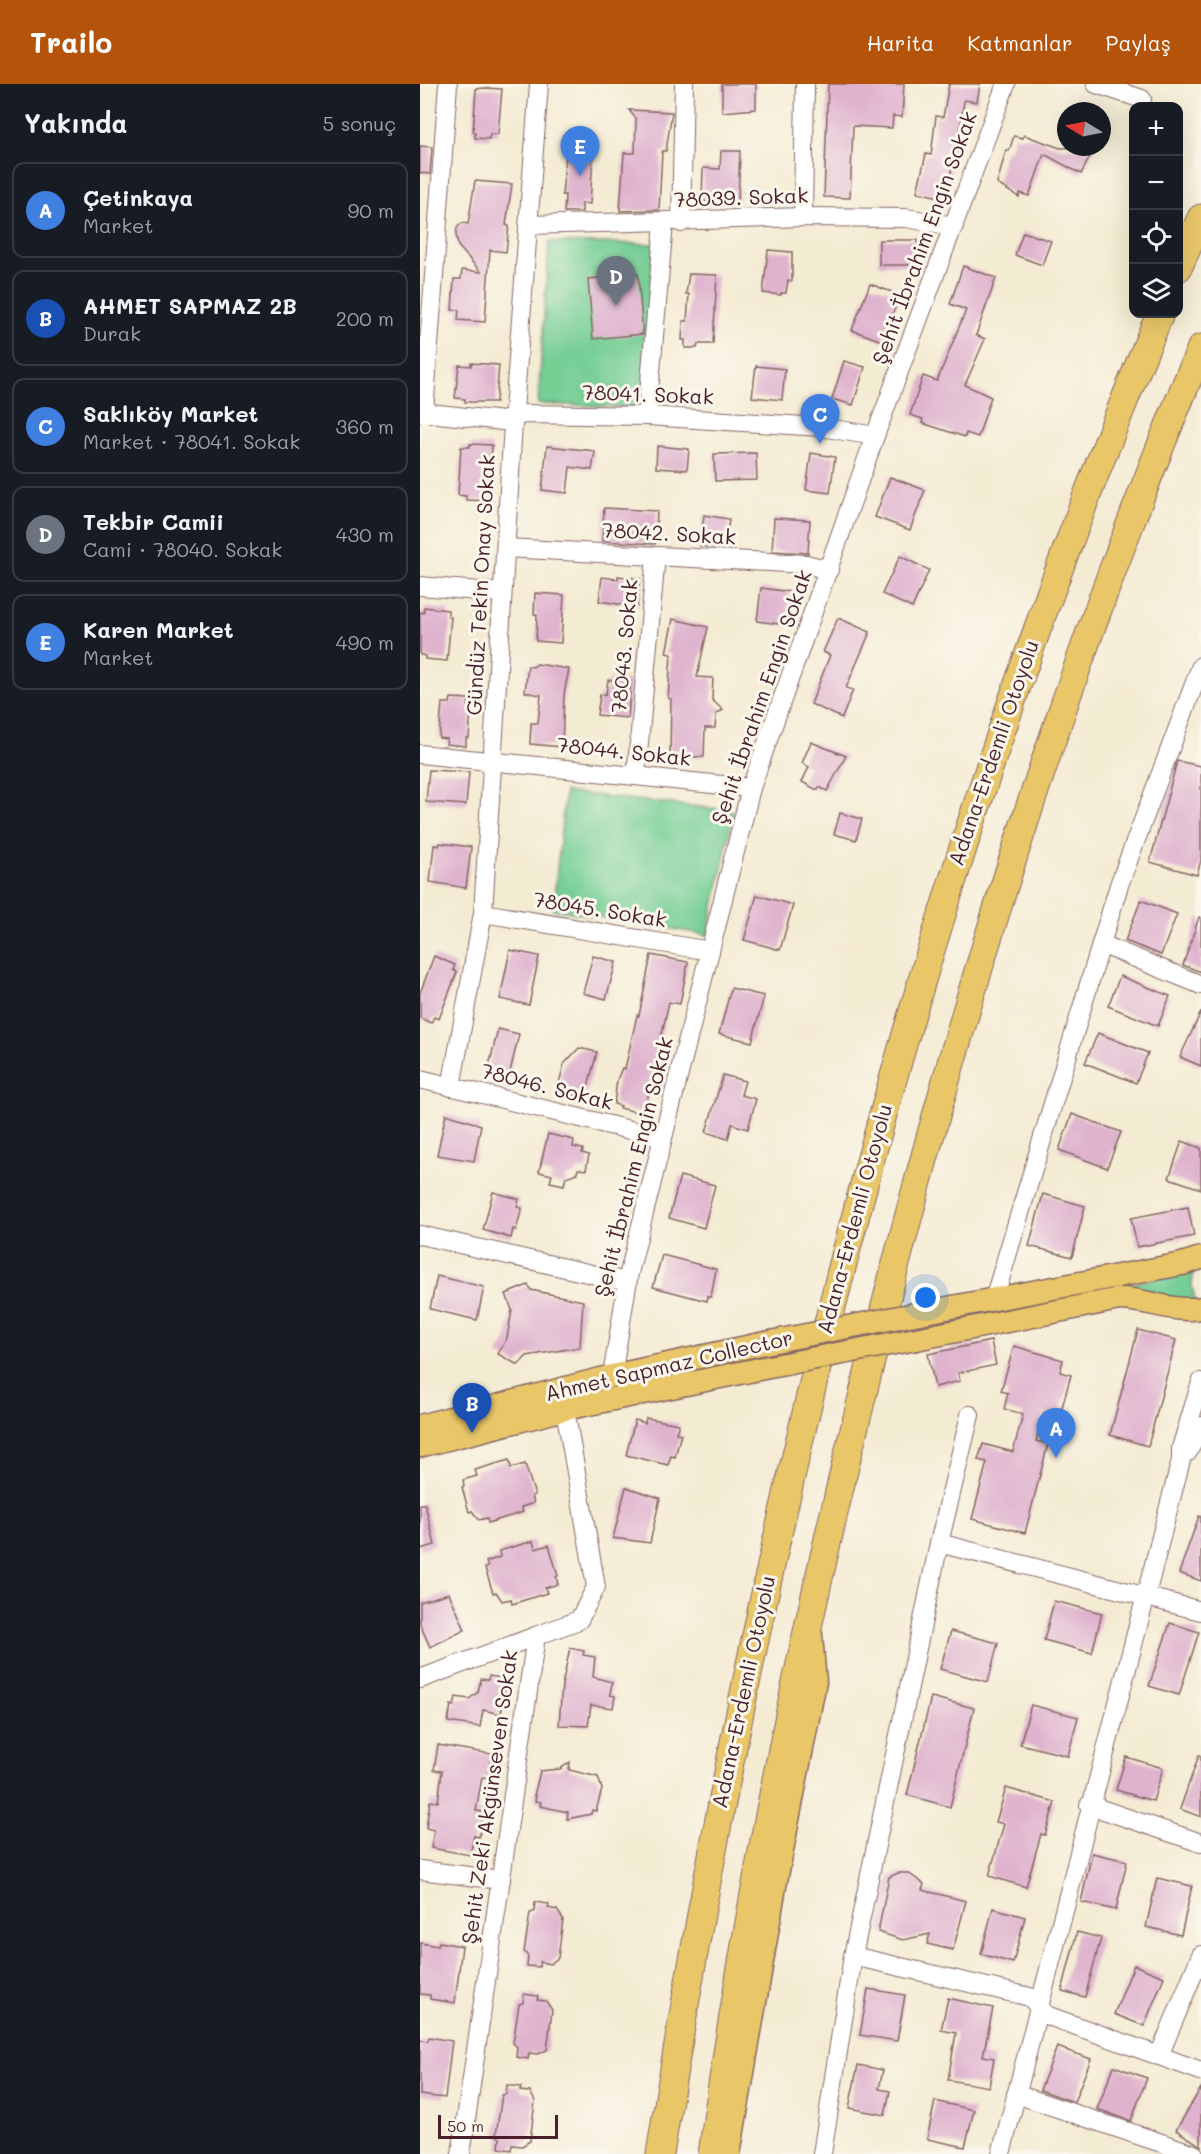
<!DOCTYPE html>
<html lang="tr">
<meta charset="utf-8">
<style>
:root{--surface:#171b24;--page:#242831;--text:#f1f3f6;--muted:#9ea1a6;--line:#363941;--accent:#b45309}
body{margin:0;font-family:Mali,sans-serif;background:var(--page);color:var(--text)}
.controls{position:absolute;right:18px;top:18px;display:grid;overflow:hidden;border-radius:12px;box-shadow:0 6px 24px #0002}
.controls button{width:54px;height:54px;display:grid;place-items:center;padding:0;border:0;border-bottom:2px solid var(--line);background:var(--surface);color:var(--text);font:30px sans-serif}
.compass{position:absolute;left:637px;top:18px;width:54px;height:54px;border-radius:50%;background:var(--surface);box-shadow:0 6px 24px #0002;rotate:280deg}
.scale{position:absolute;left:18px;bottom:15px;width:120px;box-sizing:border-box;padding-left:6px;border:3px solid #4a1f2b;border-top:0;font-size:16px;line-height:21px;white-space:nowrap;color:#4a1f2b;-webkit-text-stroke:4px #fbf7ec;paint-order:stroke}
.you{position:absolute;left:506px;top:1214px;width:21px;height:21px;margin:-15px;border:4px solid #fff;border-radius:50%;background:#1a73e8;box-shadow:0 0 0 9px #1a73e833}
.badge{display:grid;place-items:center;width:39px;height:39px;border-radius:50%;background:var(--accent);color:#fff;font-size:20px;font-weight:700}
.pin{position:absolute;translate:-50% -50px;filter:drop-shadow(0 2px 3px #0008)}
.pin::after{content:'';position:absolute;top:32px;width:21px;height:18px;background:inherit;clip-path:polygon(0 0,100% 0,50% 100%)}
.list{margin:0;padding:0;list-style:none}
h2{display:flex;justify-content:space-between;align-items:center;height:78px;margin:0;padding:0 24px;font-size:26px}
h2 small{font-size:20px;font-weight:400;color:var(--muted)}
.list li{display:grid;grid-template-columns:39px 1fr auto;gap:18px;align-items:center;box-sizing:border-box;height:96px;margin:0 12px 12px;padding:0 12px;border:2px solid var(--line);border-radius:12px}
.list b{display:block;font-size:22px;white-space:nowrap}
.list p{margin:0;font-size:20px;white-space:nowrap;color:var(--muted)}
.list em{font-size:20px;font-style:normal;color:var(--muted)}
.icon{flex:none;width:33px;height:33px;fill:none;stroke:currentColor;stroke-width:2;stroke-linecap:round;stroke-linejoin:round}
.map{position:relative;flex:none;width:781px;height:2070px;overflow:hidden}
header{display:flex;align-items:center;gap:36px;box-sizing:border-box;height:84px;padding:0 30px;background:var(--accent);color:#fff}
header strong{font-size:28px}
nav{display:flex;gap:33px;margin-inline-start:auto;font-size:21px}
main{display:flex}
aside{flex:1;background:var(--surface)}
.map>svg:first-child{display:block}
</style>
<header>
<strong>Trailo</strong>
<nav><a>Harita</a><a>Katmanlar</a><a>Paylaş</a></nav>
</header>
<main>
<aside>
<h2>Yakında<small>5 sonuç</small></h2>
<ul class="list">
<li><span class="badge" style="background:#3f7fe0">A</span><div><b>Çetinkaya</b><p>Market</p></div><em>90 m</em></li>
<li><span class="badge" style="background:#1a4fb4">B</span><div><b>AHMET SAPMAZ 2B</b><p>Durak</p></div><em>200 m</em></li>
<li><span class="badge" style="background:#3f7fe0">C</span><div><b>Saklıköy Market</b><p>Market · 78041. Sokak</p></div><em>360 m</em></li>
<li><span class="badge" style="background:#6b7280">D</span><div><b>Tekbir Camii</b><p>Cami · 78040. Sokak</p></div><em>430 m</em></li>
<li><span class="badge" style="background:#3f7fe0">E</span><div><b>Karen Market</b><p>Market</p></div><em>490 m</em></li>
</ul>
</aside>
<div class="map">
<svg width="781" height="2070" viewBox="0 0 781 2070">
<rect width="100%" height="100%" fill="#fbf7ec"/>
<filter id="ink" filterUnits="userSpaceOnUse"><feTurbulence type="fractalNoise" baseFrequency=".0167" numOctaves="2"/><feDisplacementMap in="SourceGraphic" scale="12" xChannelSelector="R" yChannelSelector="G"/><feConvolveMatrix kernelMatrix="1 2 1 2 8 2 1 2 1" color-interpolation-filters="sRGB"/></filter>
<filter id="wash" filterUnits="userSpaceOnUse"><feTurbulence type="fractalNoise" baseFrequency=".008" numOctaves="4" result="noise"/><feDisplacementMap in="SourceGraphic" scale="24" xChannelSelector="R" yChannelSelector="G"/><feGaussianBlur stdDeviation="1.35" result="paint"/><feColorMatrix in="noise" values="0 0 0 0 0 0 0 0 0 0 0 0 0 0 0 0 0 1.4 0 .05"/><feComposite in="paint" operator="in"/></filter>
<g filter="url(#wash)">
<rect width="100%" height="100%" fill="#f4ebd3"/>
<!-- green -->
<g fill="#75ce94" stroke="#607660" stroke-width="1.5">
<polygon points="129,158 237,160 228,324 118,320"/>
<polygon points="145,708 314,727 288,851 133,825"/>
<polygon points="773,1188 772,1202 775,1217 699,1205 498,1243 499,1238"/>
</g>
<g id="blocks">
<!-- building -->
<g fill="#dfb3ce">
<polygon points="302,0 336,0 336,25 302,28"/>
<polygon points="408,0 484,0 482,33 473,32 472,44 433,42 430,114 404,113"/>
<polygon points="529,0 560,0 557,18 544,16 539,58 524,114 497,108 506,70 511,71 516,32 523,33"/>
<polygon points="64,4 82,5 78,50 70,50 69,55 55,54 55,48 53,48 56,5"/>
<polygon points="209,26 252,28 246,67 242,67 239,126 200,127 204,69 215,69 216,35"/>
<polygon points="604,51 640,64 675,63 661,90 624,70 609,112 600,109 599,113 577,100 586,66 589,67 594,52 603,54"/>
<polygon points="147,61 165,62 164,72 173,72 170,120 162,119 162,128 144,128 145,111 142,111"/>
<polygon points="0,62 12,63 10,90 0,89"/>
<polygon points="301,67 320,67 318,118 282,117 283,84 300,85"/>
<polygon points="55,97 92,100 86,141 89,142 86,168 70,166 65,238 38,236 39,226 32,226 34,195 41,195 42,186 61,188 38,162 36,151 37,144 42,139 48,140"/>
<polygon points="603,148 631,157 622,181 595,171"/>
<rect x="459" y="156" width="39" height="25"/>
<polygon points="348,166 372,168 372,197 368,196 366,209 361,209 361,211 343,209"/>
<polygon points="543,182 576,194 556,251 565,255 545,301 571,313 558,353 546,349 545,353 502,339 503,335 490,331 503,292 517,297 546,226 530,220"/>
<polygon points="218,190 223,250 173,255 168,195"/>
<polygon points="269,190 297,191 293,260 278,260 277,264 265,264 265,256 262,256 263,237 267,237 269,210 266,210"/>
<polygon points="450,200 480,211 462,257 432,246"/>
<polygon points="424,277 445,283 433,321 412,315"/>
<polygon points="51,279 79,281 76,318 45,318 45,315 35,314 39,281 51,282"/>
<polygon points="336,282 365,285 362,316 332,313"/>
<polygon points="50,360 72,361 71,381 74,381 69,417 46,416 46,412 38,411 41,363 50,363"/>
<polygon points="127,362 175,367 172,386 150,383 147,409 122,406"/>
<polygon points="237,362 269,365 267,386 236,384"/>
<polygon points="336,369 337,396 295,397 294,370"/>
<polygon points="391,369 415,373 410,409 386,406"/>
<polygon points="470,393 505,406 490,446 455,433"/>
<polygon points="184,424 237,427 235,460 182,457"/>
<polygon points="284,431 309,435 305,464 280,462"/>
<polygon points="354,434 390,436 388,469 352,467"/>
<polygon points="480,472 509,486 492,524 462,510"/>
<polygon points="198,492 220,495 217,523 179,517 182,493 198,495"/>
<polygon points="341,504 370,508 366,541 337,537"/>
<polygon points="115,509 144,511 141,559 116,557 117,531 114,530"/>
<polygon points="4,523 28,526 28,533 31,533 27,577 5,575 5,572 0,571 0,528 4,529"/>
<polygon points="418,534 450,548 426,604 433,606 422,634 391,620 410,571 403,568"/>
<polygon points="253,535 288,543 277,593 293,594 292,616 303,626 296,630 295,644 285,644 284,673 250,672 251,615 248,614 251,570 246,569"/>
<polygon points="117,580 149,585 144,610 142,663 110,660 111,639 118,639 121,611 105,608 108,582 113,583"/>
<polygon points="200,595 211,597 208,634 177,631 180,611 186,610 188,596 199,597"/>
<polygon points="31,614 49,615 48,623 51,623 49,654 46,654 46,662 26,660 27,655 19,654 22,619 30,619"/>
<polygon points="391,658 426,672 407,707 399,703 397,706 382,698 389,683 382,679"/>
<polygon points="757,677 781,682 781,776 777,791 730,778"/>
<polygon points="9,686 49,688 46,721 6,718"/>
<polygon points="420,729 442,735 436,756 414,750"/>
<polygon points="20,759 51,763 46,804 10,798 14,761 19,762"/>
<polygon points="337,811 373,821 360,866 324,856"/>
<polygon points="721,816 757,830 741,871 705,857"/>
<polygon points="779,833 781,834 781,888 763,881"/>
<polygon points="90,866 119,872 109,921 80,915"/>
<polygon points="231,871 268,878 260,920 249,918 224,1030 200,1024 201,1022 194,1020 197,996 202,984 205,985 217,931 219,932"/>
<polygon points="14,872 35,881 33,886 37,888 19,935 14,933 11,939 0,934 0,909"/>
<polygon points="173,872 196,878 186,915 163,909"/>
<polygon points="700,892 750,912 738,942 688,922"/>
<polygon points="311,904 344,912 332,958 299,950"/>
<polygon points="781,928 781,982 760,973"/>
<polygon points="78,945 99,950 89,992 68,986"/>
<polygon points="678,949 728,969 716,999 665,979"/>
<polygon points="159,964 177,968 165,1014 137,1007 144,980"/>
<polygon points="303,991 325,997 321,1011 336,1015 328,1045 312,1040 308,1055 286,1048"/>
<polygon points="26,1030 61,1041 54,1077 17,1071"/>
<polygon points="652,1030 701,1048 687,1084 639,1066"/>
<polygon points="128,1050 154,1056 153,1063 163,1065 162,1069 169,1071 166,1086 158,1085 157,1089 146,1093 144,1101 130,1098 132,1091 119,1088"/>
<polygon points="762,1057 781,1064 781,1105 749,1094"/>
<polygon points="260,1092 295,1101 284,1144 249,1134"/>
<polygon points="73,1108 99,1115 97,1123 102,1124 96,1146 93,1145 91,1154 63,1146"/>
<polygon points="623,1110 665,1122 652,1173 609,1162"/>
<polygon points="768,1123 774,1152 717,1163 711,1134"/>
<polygon points="242,1171 296,1185 291,1213 288,1212 287,1217 233,1203"/>
<polygon points="17,1192 64,1203 57,1236 10,1225"/>
<polygon points="108,1201 111,1206 163,1217 160,1263 107,1272 98,1281 78,1270 87,1254 92,1226 86,1210"/>
<polygon points="718,1246 756,1256 728,1362 690,1351"/>
<polygon points="571,1257 576,1281 538,1289 540,1297 515,1303 508,1270"/>
<polygon points="594,1262 643,1276 640,1288 651,1291 639,1334 624,1329 616,1357 628,1360 605,1449 552,1435 567,1378 558,1376 563,1360 593,1368 603,1330 584,1325 588,1309 581,1307"/>
<polygon points="226,1334 259,1340 256,1349 261,1350 255,1373 251,1372 248,1381 206,1371 215,1336 225,1339"/>
<polygon points="89,1376 91,1384 105,1380 115,1411 112,1412 114,1419 101,1423 103,1428 68,1439 67,1434 59,1436 52,1427 49,1428 42,1403 44,1402 43,1396 57,1392 55,1386"/>
<polygon points="206,1403 240,1414 230,1459 193,1454"/>
<polygon points="0,1420 5,1420 15,1461 0,1465"/>
<polygon points="779,1432 781,1433 781,1497 759,1489"/>
<polygon points="113,1457 115,1465 129,1461 138,1492 136,1493 138,1500 125,1504 127,1509 92,1520 91,1515 82,1517 76,1508 73,1509 65,1484 68,1483 66,1478 80,1473 79,1467"/>
<polygon points="29,1509 45,1546 10,1563 0,1540 0,1518"/>
<polygon points="634,1517 682,1529 672,1569 624,1556"/>
<polygon points="750,1539 779,1548 759,1611 729,1602"/>
<polygon points="531,1547 578,1559 568,1598 520,1585"/>
<polygon points="150,1564 164,1567 163,1571 175,1573 173,1593 192,1598 190,1611 195,1612 193,1624 171,1621 168,1642 139,1641 142,1601"/>
<polygon points="69,1592 87,1595 81,1630 63,1626 60,1643 28,1638 31,1621 34,1622 36,1613 49,1615 58,1608 61,1595 68,1596"/>
<polygon points="511,1613 554,1624 530,1723 487,1711"/>
<polygon points="611,1621 658,1633 648,1672 600,1660"/>
<polygon points="18,1661 72,1670 68,1694 62,1693 56,1727 63,1728 59,1753 54,1752 50,1771 11,1764 14,1746 6,1744 10,1717 18,1718 22,1687 14,1686"/>
<polygon points="779,1671 781,1672 781,1733 760,1725"/>
<polygon points="706,1673 743,1684 733,1717 696,1706"/>
<polygon points="150,1678 149,1686 178,1693 182,1705 176,1727 172,1726 171,1730 147,1735 148,1728 120,1722 121,1718 115,1717 116,1712 114,1712 120,1687 140,1685"/>
<polygon points="586,1704 635,1718 625,1751 621,1750 606,1803 569,1792 584,1740 576,1738"/>
<polygon points="672,1769 707,1777 696,1826 661,1818"/>
<polygon points="478,1789 488,1789 504,1800 502,1806 546,1817 533,1866 507,1860 510,1850 483,1856 458,1848 469,1793"/>
<polygon points="737,1794 772,1802 761,1851 726,1843"/>
<polygon points="115,1818 129,1820 128,1824 137,1826 143,1835 138,1874 130,1880 120,1878 119,1883 107,1882 108,1872 104,1868 110,1829 114,1828"/>
<polygon points="573,1824 605,1833 593,1879 561,1870"/>
<polygon points="657,1848 681,1854 665,1913 642,1907"/>
<polygon points="19,1858 42,1862 35,1919 10,1915 10,1911 0,1910 0,1859 18,1862"/>
<polygon points="714,1881 744,1893 724,1942 694,1930"/>
<polygon points="448,1905 485,1911 477,1957 440,1951"/>
<polygon points="104,1910 118,1912 117,1916 126,1917 132,1926 127,1966 118,1970 109,1969 108,1975 96,1973 97,1963 93,1959 99,1920 103,1919"/>
<polygon points="528,1914 573,1924 563,1972 574,1974 569,2003 528,1996 536,1949 521,1946"/>
<polygon points="9,1953 32,1957 25,2014 0,2011 0,1956 8,1957"/>
<polygon points="637,1963 671,1975 654,2018 620,2006"/>
<polygon points="438,1981 463,1986 459,2005 470,2007 465,2031 429,2024"/>
<polygon points="694,1982 727,1994 711,2037 677,2025"/>
<polygon points="87,2001 101,2003 100,2007 110,2008 115,2017 110,2057 102,2062 92,2061 91,2066 79,2064 80,2054 76,2051 82,2011 86,2010"/>
<polygon points="781,2004 781,2062 756,2046"/>
<polygon points="515,2017 554,2026 545,2063 507,2055"/>
</g>
</g>
</g>
<g filter="url(#ink)">
<use href="#blocks" fill-opacity="0" stroke="#866666" stroke-width="1.5"/>
<g fill="none" stroke-linecap="round" stroke-linejoin="round">
<defs>
<g id="minor">
<polyline points="676,0 722,15"/>
<polyline points="383,133 385,0"/>
<polyline points="261,139 264,0"/>
<polyline points="109,141 383,133 486,134 534,142"/>
<polyline points="0,328 83,337 104,330 227,332 401,343 455,352"/>
<polyline points="4,329 28,0"/>
<polyline points="227,332 244,139"/>
<polyline points="86,464 386,480 409,486"/>
<polyline points="0,502 82,509"/>
<polyline points="0,670 331,704"/>
<polyline points="216,692 236,472"/>
<polyline points="63,829 290,867"/>
<polyline points="681,860 781,901"/>
<polyline points="0,995 243,1054"/>
<polyline points="31,1003 63,829 93,340 119,0"/>
<polyline points="0,1151 207,1198"/>
<polyline points="574,1215 699,801 781,582"/>
<polyline points="192,1292 209,1189 331,704 455,352 586,0"/>
<polyline points="768,1368 781,1342"/>
<polyline points="519,1459 781,1527"/>
<polyline points="0,1595 116,1552"/>
<polyline points="669,1721 781,1759"/>
<polyline points="0,1786 81,1796"/>
<polyline points="433,1872 610,1913 626,1931 781,1987"/>
<polyline points="739,1972 781,1871"/>
<polyline points="596,2010 774,2070"/>
<polyline points="41,2070 116,1552 159,1536 176,1503 145,1325"/>
<polyline points="402,2070 433,1872 519,1459 550,1331"/>
<polyline points="581,2070 761,1376 761,1364 781,1298"/>
</g>
<g id="major">
<polyline points="500,1229 762,1180 781,1174"/>
<path d="M496,1255L699,1215C728,1215 753,1229 781,1224"/>
<polyline points="0,1342 192,1292 345,1259"/>
<polyline points="0,1362 145,1325 344,1284"/>
<polyline points="309,2070 355,1802 395,1598 391,1551"/>
</g>
<g id="highway">
<polyline points="758,184 781,134"/>
<path d="M240,2070C341,1440 492,818 740,230"/>
<path d="M292,2070C329,1805 384,1543 449,1285C536,937 641,594 781,264"/>
</g>
</defs>
<!-- minor casing -->
<use href="#minor" stroke="#866666" stroke-width="20"/>
<!-- major casing -->
<use href="#major" stroke="#866666" stroke-width="25"/>
<!-- highway casing -->
<use href="#highway" stroke="#866666" stroke-width="29"/>
<!-- minor -->
<use href="#minor" stroke="#fff" stroke-width="18"/>
<!-- major -->
<use href="#major" stroke="#e9c769" stroke-width="22"/>
<!-- highway -->
<use href="#highway" stroke="#e9c769" stroke-width="27"/>
<defs>
<g id="major-bridge">
<polyline points="345,1259 500,1229"/>
<polyline points="344,1284 496,1255"/>
</g>
</defs>
<!-- major-bridge casing -->
<use href="#major-bridge" stroke="#866666" stroke-width="25" stroke-linecap="butt"/>
<!-- major-bridge -->
<use href="#major-bridge" stroke="#e9c769" stroke-width="22"/>
</g>
</g>
<g text-anchor="middle" stroke-width="6" stroke-linejoin="round" paint-order="stroke">
<!-- street labels -->
<g font-size="21" fill="#4a1f2b" stroke="#fbf7ec">
<text transform="translate(321 114) rotate(-2)" y="7">78039. Sokak</text>
<text transform="translate(505 154) rotate(-70)" y="7">Şehit İbrahim Engin Sokak</text>
<text transform="translate(228 311) rotate(2)" y="7">78041. Sokak</text>
<text transform="translate(249 450) rotate(3)" y="7">78042. Sokak</text>
<text transform="translate(61 501) rotate(-87)" y="7">Gündüz Tekin Onay Sokak</text>
<text transform="translate(205 562) rotate(-85)" y="7">78043. Sokak</text>
<text transform="translate(342 613) rotate(-71)" y="7">Şehit İbrahim Engin Sokak</text>
<text transform="translate(204 668) rotate(6)" y="7">78044. Sokak</text>
<text transform="translate(574 669) rotate(-71)" y="7">Adana-Erdemli Otoyolu</text>
<text transform="translate(180 826) rotate(9)" y="7">78045. Sokak</text>
<text transform="translate(127 1003) rotate(14)" y="7">78046. Sokak</text>
<text transform="translate(214 1083) rotate(-76)" y="7">Şehit İbrahim Engin Sokak</text>
<text transform="translate(435 1135) rotate(-75)" y="7">Adana-Erdemli Otoyolu</text>
<text transform="translate(249 1282) rotate(-13)" y="7">Ahmet Sapmaz Collector</text>
<text transform="translate(324 1608) rotate(-78)" y="7">Adana-Erdemli Otoyolu</text>
<text transform="translate(70 1713) rotate(-82)" y="7">Şehit Zeki Akgünseven Sokak</text>
</g>
</g>
</svg>
<div class="controls">
<button>+</button>
<button>−</button>
<button><svg class="icon" aria-label="locate" viewBox="0 0 24 24"><circle cx="12" cy="12" r="6"/><path d="M12 2v4M12 18v4M2 12h4M18 12h4"/></svg></button>
<button><svg class="icon" aria-label="layers" viewBox="0 0 24 24"><path d="M12 4l9 5-9 5-9-5zM3 14l9 5 9-5"/></svg></button>
</div>
<svg class="compass" viewBox="-18 -18 36 36"><path d="M0-13l5 13h-10z" fill="#e53935"/><path d="M0 13l5-13h-10z" fill="#9ea1a6"/></svg>
<div class="scale">50 m</div>
<div class="you"></div>
<div class="pin badge" style="left:636px;top:1374px;background:#3f7fe0">A</div>
<div class="pin badge" style="left:52px;top:1349px;background:#1a4fb4">B</div>
<div class="pin badge" style="left:400px;top:360px;background:#3f7fe0">C</div>
<div class="pin badge" style="left:196px;top:222px;background:#6b7280">D</div>
<div class="pin badge" style="left:160px;top:92px;background:#3f7fe0">E</div>
</div>
</main>
